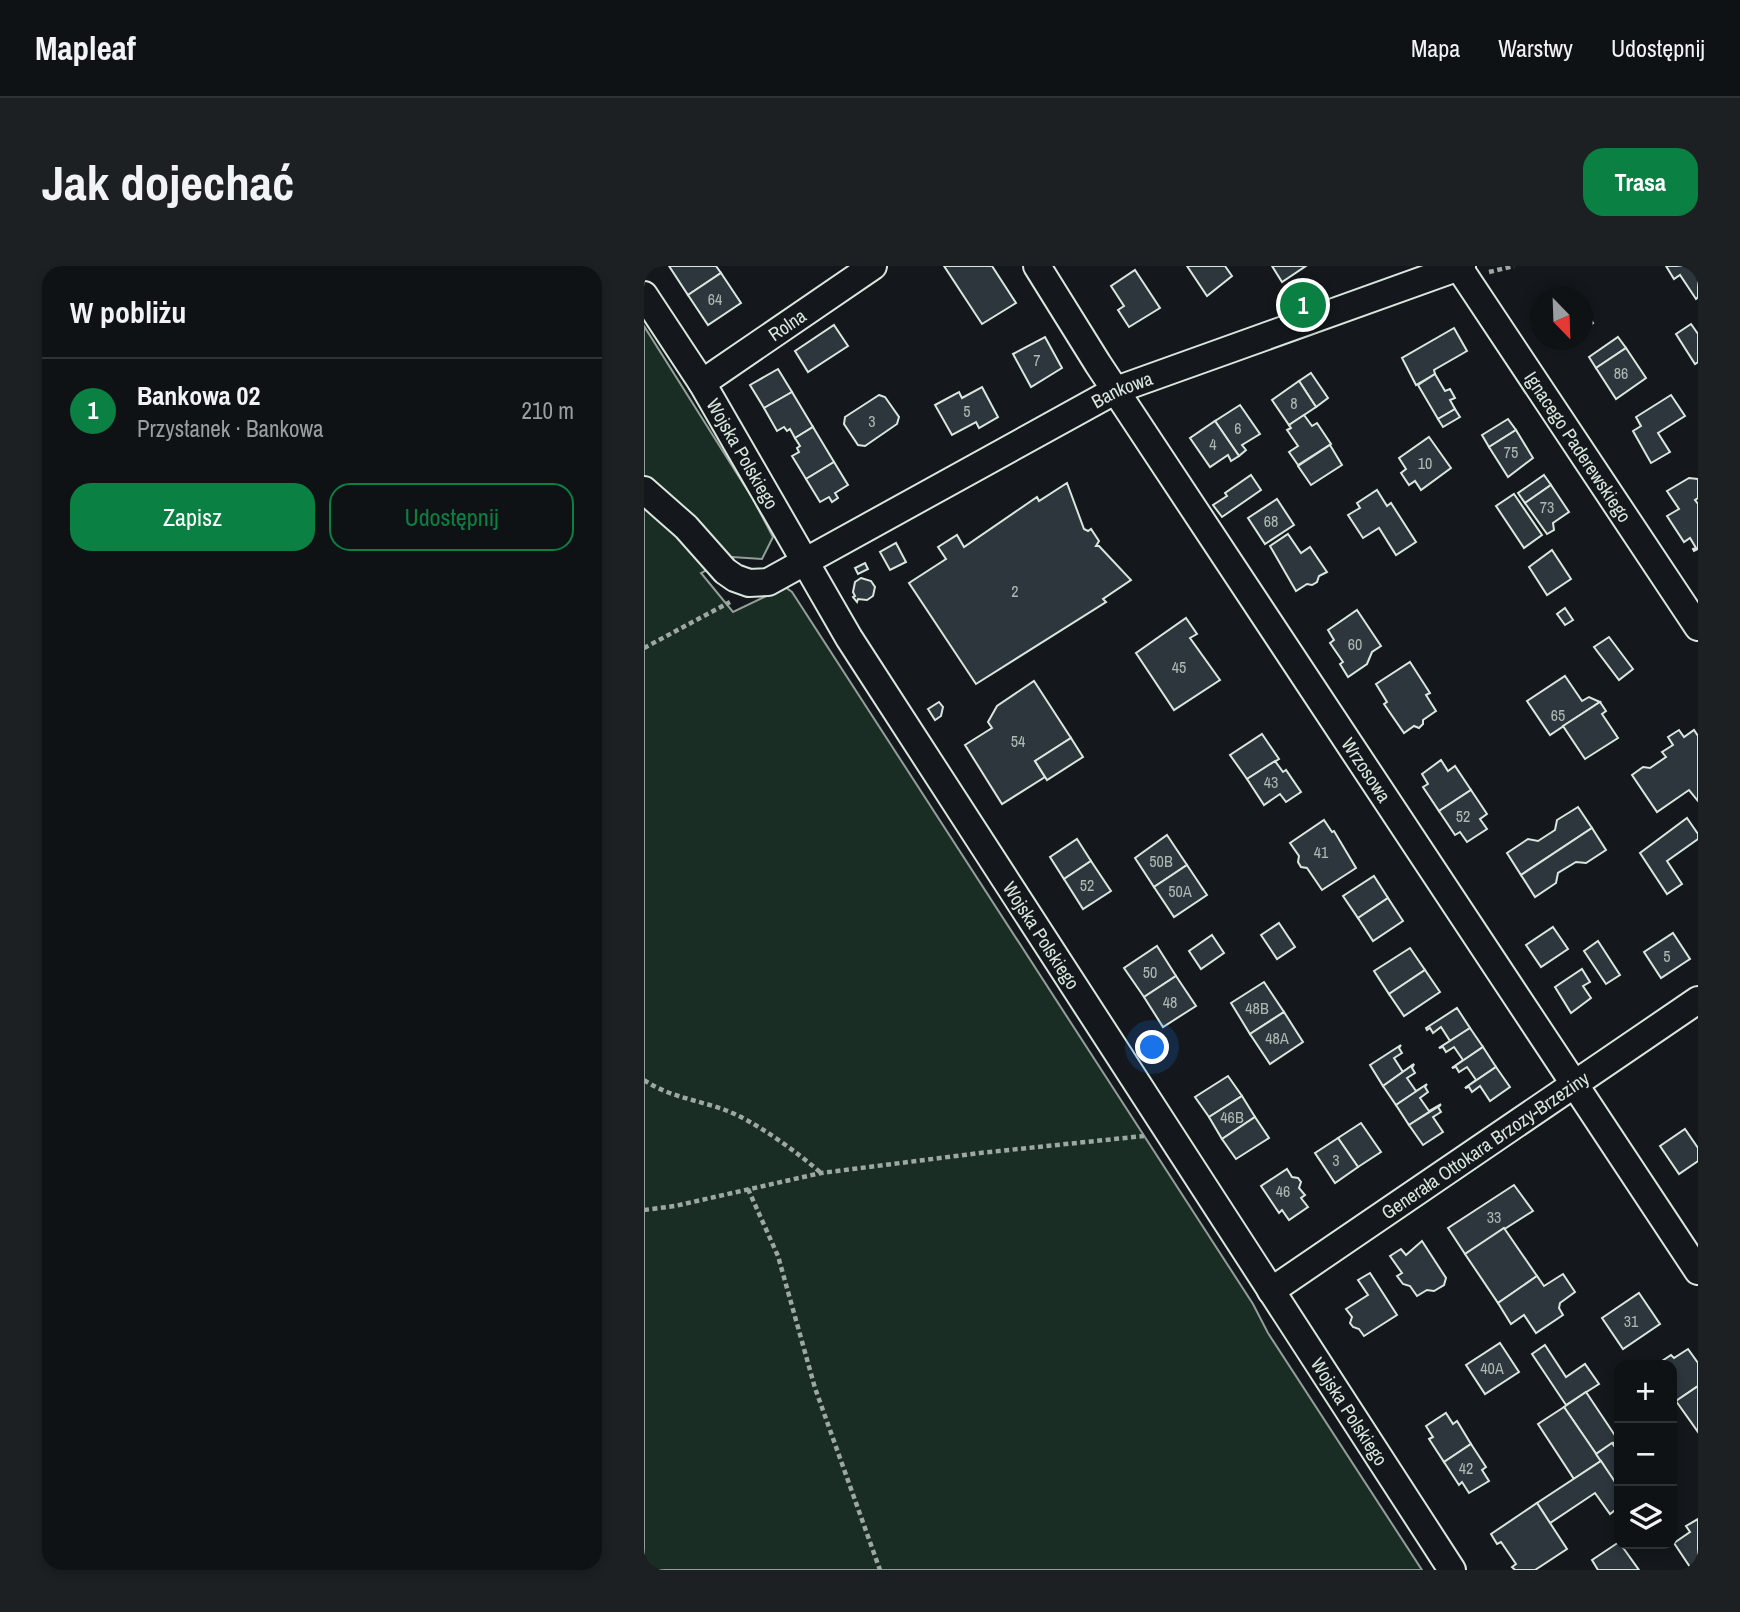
<!DOCTYPE html>
<html lang="pl">
<meta charset="utf-8">
<style>
:root{--surface:#0f1215;--page:#1d2022;--text:#f1f3f6;--muted:#9b9ea0;--line:#2f3234;--accent:#0b8043}
body{margin:0;font-family:"Archivo Narrow",sans-serif;background:var(--page);color:var(--text)}
.controls{position:absolute;right:21px;bottom:21px;display:grid;overflow:hidden;border-radius:14px;box-shadow:0 4px 10px #0003}
.controls button{width:63px;height:63px;display:grid;place-items:center;padding:0;border:0;border-bottom:2px solid var(--line);background:var(--surface);color:var(--text);font:35px sans-serif}
.compass{position:absolute;left:886px;top:21px;width:63px;height:63px;border-radius:50%;background:var(--surface);box-shadow:0 4px 10px #0003;rotate:157deg}
.you{position:absolute;left:509px;top:782px;width:24px;height:24px;margin:-18px;border:5px solid #fff;border-radius:50%;background:#1a73e8;box-shadow:0 0 0 10px #1a73e833}
.badge{display:grid;place-items:center;width:46px;height:46px;border-radius:50%;background:var(--accent);color:#fff;font-size:23px;font-weight:700}
.pin{position:absolute;translate:-50% -50%;border:4px solid #fff;box-shadow:0 2px 7px #0006}
.list{margin:0;padding:0;list-style:none}
h2{display:flex;justify-content:space-between;align-items:center;height:91px;margin:0;padding:0 28px;font-size:30px}
h2 small{font-size:23px;font-weight:400;color:var(--muted)}
.list li{display:grid;grid-template-columns:46px 1fr auto;gap:21px;align-items:center;box-sizing:border-box;height:105px;padding:0 28px;border-top:2px solid var(--line)}
.list b{display:block;font-size:26px;white-space:nowrap}
.list p{margin:0;font-size:23px;white-space:nowrap;color:var(--muted)}
.list em{font-size:23px;font-style:normal;color:var(--muted)}
.actions{display:flex;gap:14px;padding:21px 28px}
.actions a{flex:1;padding:16px 0;border:2px solid var(--accent);border-radius:21px;text-align:center;font-size:24px;color:var(--accent)}
.actions .main{background:var(--accent);color:#fff}
.icon{flex:none;width:38px;height:38px;fill:none;stroke:currentColor;stroke-width:2;stroke-linecap:round;stroke-linejoin:round}
.map{position:relative;flex:none;width:1054px;height:1304px;overflow:hidden;border-radius:21px}
header{display:flex;align-items:center;gap:42px;box-sizing:border-box;height:98px;padding:0 35px;background:var(--surface);border-bottom:2px solid var(--line)}
header strong{font-size:33px}
nav{display:flex;gap:38px;margin-inline-start:auto;font-size:24px}
.intro{display:flex;align-items:center;justify-content:space-between;box-sizing:border-box;height:168px;padding:0 42px}
h1{margin:0;font-size:49px}
.button{padding:18px 32px;border-radius:21px;background:var(--accent);color:#fff;font-size:24px;font-weight:700}
main{display:flex;gap:42px;padding:0 42px}
aside{flex:1;background:var(--surface);border-radius:21px;box-shadow:0 4px 10px #0003}
.map>svg:first-child{display:block}
</style>
<header>
<strong>Mapleaf</strong>
<nav><a>Mapa</a><a>Warstwy</a><a>Udostępnij</a></nav>
</header>
<div class="intro"><h1>Jak dojechać</h1><a class="button">Trasa</a></div>
<main>
<aside>
<h2>W pobliżu<small></small></h2>
<ul class="list">
<li><span class="badge">1</span><div><b>Bankowa 02</b><p>Przystanek · Bankowa</p></div><em>210 m</em></li>
</ul>
<div class="actions"><a class="main">Zapisz</a><a>Udostępnij</a></div>
</aside>
<div class="map">
<svg width="1054" height="1304" viewBox="0 0 1054 1304">
<rect width="100%" height="100%" fill="#14181c"/>
<!-- green -->
<polygon fill="#1a2d24" stroke="#939e99" stroke-width="2" points="0,60 109,233 129,271 118,293 88,291 57,307 89,346 141,321 148,326 609,1038 624,1067 778,1304 0,1304"/>
<!-- building -->
<g fill="#2c363c" stroke="#d8e6dc" stroke-width="2">
<polygon points="25,0 72,0 77,7 44,29"/>
<polygon points="300,0 348,0 372,37 338,58"/>
<polygon points="543,0 581,0 588,10 563,30"/>
<polygon points="628,0 662,0 638,16"/>
<polygon points="1022,0 1054,0 1054,31 1052,33 1036,9 1030,13"/>
<polygon points="491,4 516,42 485,61 474,44 480,40 467,20"/>
<polygon points="77,7 97,37 64,59 44,29"/>
<polygon points="939,42 949,57 939,64"/>
<polygon points="1047,58 1054,68 1054,96 1051,98 1032,68"/>
<polygon points="190,59 204,80 164,106 151,85"/>
<polygon points="810,62 823,85 790,104 791,108 772,119 758,92"/>
<polygon points="401,71 418,102 387,121 369,88"/>
<polygon points="974,71 982,82 952,102 945,91"/>
<polygon points="982,82 1002,112 972,133 952,102"/>
<polygon points="134,103 148,126 120,142 106,119"/>
<polygon points="667,107 684,132 672,141 655,115"/>
<polygon points="791,108 801,125 806,123 811,132 806,134 811,143 794,153 774,119"/>
<polygon points="655,115 672,141 645,159 628,134"/>
<polygon points="338,121 354,151 335,162 332,156 308,169 291,139 315,126 318,132"/>
<polygon points="148,126 169,161 151,172 146,163 143,165 140,161 133,165 120,142"/>
<polygon points="235,129 241,131 255,151 253,158 221,180 214,179 200,158 201,151"/>
<polygon points="1027,129 1041,150 1014,167 1026,186 1007,197 989,165 997,160 992,151"/>
<polygon points="596,139 616,168 598,179 602,184 595,190 571,155"/>
<polygon points="811,143 816,151 799,161 794,153"/>
<polygon points="660,149 668,160 673,157 687,178 654,199 645,186 654,180 643,164 647,162 645,159"/>
<polygon points="864,153 872,164 845,181 838,169"/>
<polygon points="571,155 595,190 587,195 584,189 566,201 546,172"/>
<polygon points="169,161 190,196 162,213 148,190 155,186 153,182 156,180 151,172"/>
<polygon points="872,164 889,192 864,211 845,181"/>
<polygon points="785,171 807,202 777,224 771,215 765,219 757,207 762,203 755,192"/>
<polygon points="686,179 698,199 667,219 654,200"/>
<polygon points="190,196 204,219 191,227 194,232 188,236 185,231 176,236 162,213"/>
<polygon points="607,209 617,224 578,251 569,239 583,230 581,227"/>
<polygon points="900,209 907,219 881,237 874,227"/>
<polygon points="1045,212 1054,213 1054,232 1051,234 1054,238 1054,283 1050,285 1049,283 1052,282 1046,272 1040,276 1023,250 1035,243 1023,225"/>
<polygon points="423,217 440,263 444,265 447,263 455,275 452,280 455,280 487,314 459,333 462,336 332,418 265,317 302,293 294,281 313,269 320,281 393,231 395,235"/>
<polygon points="907,219 925,246 909,257 910,264 903,268 881,237"/>
<polygon points="733,224 743,240 747,237 772,276 752,289 735,262 719,272 704,249 716,242 713,237"/>
<polygon points="870,228 898,269 880,282 852,240"/>
<polygon points="633,233 650,259 621,278 604,252"/>
<polygon points="644,268 657,287 666,281 683,306 675,310 673,316 668,319 663,318 652,325 626,280"/>
<polygon points="252,277 262,296 246,304 236,286"/>
<polygon points="908,284 927,313 903,329 885,301"/>
<polygon points="221,297 224,303 214,308 211,302"/>
<polygon points="217,312 227,315 231,321 229,330 223,334 214,333 213,336 209,331 211,330 209,326 211,316"/>
<polygon points="921,342 929,354 921,359 913,348"/>
<polygon points="713,344 737,380 728,386 723,398 704,411 696,398 699,396 686,377 690,374 684,364"/>
<polygon points="542,352 553,368 546,372 576,414 530,444 492,387"/>
<polygon points="965,371 989,403 975,414 950,381"/>
<polygon points="766,396 786,427 782,429 792,445 779,454 779,458 775,462 770,460 760,467 740,438 743,436 732,418"/>
<polygon points="921,410 938,435 945,431 956,436 906,469 883,435"/>
<polygon points="390,415 427,472 391,495 401,511 358,538 321,479 348,462 344,456 353,440"/>
<polygon points="295,436 299,441 297,450 291,454 284,443"/>
<polygon points="956,436 962,445 958,448 974,472 941,493 919,460"/>
<polygon points="1035,464 1040,471 1050,464 1054,470 1054,535 1045,524 1013,546 988,509 999,501 1006,502 1022,491 1018,486 1029,479 1024,471"/>
<polygon points="618,468 635,493 603,513 586,489"/>
<polygon points="427,472 439,491 403,514 391,495"/>
<polygon points="797,494 804,505 811,500 827,524 795,545 779,521 784,518 778,508"/>
<polygon points="631,495 639,506 642,504 657,526 642,536 636,528 620,539 603,513"/>
<polygon points="827,524 843,548 836,553 843,563 823,576 816,566 811,569 795,545"/>
<polygon points="934,541 948,562 877,609 863,587 884,573 894,575 911,564 913,554"/>
<polygon points="1043,552 1054,568 1054,573 1023,595 1038,618 1023,628 996,587"/>
<polygon points="680,554 688,566 690,565 712,602 678,624 663,602 657,601 654,596 655,590 646,577"/>
<polygon points="948,562 962,584 942,597 932,596 914,607 912,617 891,631 877,609"/>
<polygon points="523,569 543,599 510,621 491,592"/>
<polygon points="433,573 447,595 420,613 406,591"/>
<polygon points="447,595 467,625 439,643 420,613"/>
<polygon points="543,599 563,629 530,651 510,621"/>
<polygon points="730,610 744,632 714,652 699,630"/>
<polygon points="744,632 759,655 729,675 714,652"/>
<polygon points="635,657 651,681 633,693 617,669"/>
<polygon points="909,661 924,683 897,701 882,679"/>
<polygon points="1029,667 1046,693 1017,712 1000,686"/>
<polygon points="568,669 580,687 557,703 545,685"/>
<polygon points="954,675 976,709 962,718 940,685"/>
<polygon points="513,680 532,710 500,731 480,702"/>
<polygon points="766,682 781,704 745,728 730,705"/>
<polygon points="938,703 946,716 939,720 947,732 927,747 911,721"/>
<polygon points="781,704 796,726 760,750 745,728"/>
<polygon points="532,710 552,740 519,761 500,731"/>
<polygon points="620,716 640,746 606,768 587,737"/>
<polygon points="813,742 826,762 795,782 806,775 797,761 789,767 786,762 783,764 782,762"/>
<polygon points="640,746 659,776 626,798 606,768"/>
<polygon points="826,762 839,781 808,802 819,794 810,781 802,786 799,781 795,782"/>
<polygon points="757,779 755,782 758,787 750,792 759,806 770,798 739,820 726,799"/>
<polygon points="839,781 852,801 821,822 832,814 823,801 815,806 812,801 808,802"/>
<polygon points="770,798 768,802 771,807 763,812 772,825 779,821 752,839 739,820"/>
<polygon points="852,801 866,821 846,835 836,820 828,826 825,821 821,822"/>
<polygon points="584,810 598,830 565,851 551,831"/>
<polygon points="783,818 781,821 784,826 776,832 785,845 797,838 765,859 752,839"/>
<polygon points="598,830 611,851 578,873 565,851"/>
<polygon points="797,839 794,841 797,846 789,851 799,866 779,879 765,859"/>
<polygon points="611,851 625,872 592,893 578,873"/>
<polygon points="717,857 737,886 714,901 694,872"/>
<polygon points="1041,863 1054,882 1054,895 1035,908 1016,880"/>
<polygon points="694,872 714,901 691,917 671,887"/>
<polygon points="643,903 648,911 654,912 657,916 655,922 661,929 657,932 664,941 645,954 638,944 635,947 617,920"/>
<polygon points="870,919 889,945 821,988 804,962"/>
<polygon points="860,962 893,1010 854,1037 821,988"/>
<polygon points="778,975 802,1012 800,1019 790,1025 783,1024 773,1030 766,1020 759,1018 753,1010 758,1007 746,990 757,983 762,989"/>
<polygon points="726,1007 753,1049 720,1070 715,1063 709,1061 706,1057 708,1051 702,1043 724,1029 714,1014"/>
<polygon points="919,1008 931,1026 916,1037 915,1042 919,1049 892,1067 880,1049 867,1058 854,1037 893,1010 900,1020"/>
<polygon points="995,1027 1016,1058 979,1083 958,1052"/>
<polygon points="856,1077 875,1106 841,1128 822,1099"/>
<polygon points="901,1079 922,1111 941,1098 955,1118 922,1139 888,1088"/>
<polygon points="1044,1083 1054,1097 1054,1120 1032,1135 1028,1128 1028,1099 1012,1099 1027,1089 1030,1092"/>
<polygon points="1054,1120 1054,1166 1032,1135"/>
<polygon points="942,1126 974,1174 952,1188 920,1141"/>
<polygon points="920,1141 957,1195 930,1213 894,1158"/>
<polygon points="802,1147 809,1158 813,1155 827,1178 800,1196 785,1173 789,1171 782,1160"/>
<polygon points="968,1177 975,1187 975,1222 952,1188"/>
<polygon points="827,1178 842,1201 838,1204 845,1215 825,1227 818,1216 815,1219 800,1196"/>
<polygon points="957,1195 975,1222 975,1241 966,1248 951,1227 906,1257 893,1237"/>
<polygon points="893,1237 923,1283 891,1304 871,1304 868,1301 872,1298 857,1276 853,1278 847,1268"/>
<polygon points="1054,1253 1054,1301 1048,1304 1030,1277 1046,1266 1042,1260"/>
<polygon points="975,1276 995,1304 954,1304 948,1294"/>
</g>
<g fill="none" stroke-linecap="round" stroke-linejoin="round">
<defs>
<g id="minor">
<path id="s1" d="M393,0L454,98L1054,1005"/>
<path id="s2" d="M814,0L1054,361"/>
<path id="s3" d="M0,29L58,117L205,372L808,1304"/>
<path id="s4" d="M58,117L229,0"/>
<path id="s5" d="M0,224L42,261L81,305L91,312L105,317L124,316L472,124L818,0"/>
<path id="s6" d="M627,1025L1054,734"/>
</g>
</defs>
<!-- minor casing -->
<use href="#minor" stroke="#d8e6dc" stroke-width="30"/>
<!-- path -->
<g stroke="#9da8a2" stroke-width="4.5" stroke-dasharray="5 3.5" stroke-linecap="butt">
<polyline points="845,6 870,0"/>
<polyline points="0,382 86,336"/>
<path d="M0,814C25,831 54,834 81,844C111,855 153,886 177,907"/>
<polyline points="104,923 134,990 171,1122 236,1304"/>
<polyline points="0,944 31,940 177,907 336,887 500,870"/>
</g>
<!-- minor -->
<use href="#minor" stroke="#14181c" stroke-width="26"/>
</g>
<g text-anchor="middle" stroke-width="5" stroke-linejoin="round" paint-order="stroke">
<!-- number labels -->
<g font-size="16" fill="#adbab4">
<text x="71" y="39">64</text>
<text x="393" y="100">7</text>
<text x="977" y="113">86</text>
<text x="650" y="143">8</text>
<text x="323" y="151">5</text>
<text x="228" y="161">3</text>
<text x="594" y="168">6</text>
<text x="569" y="184">4</text>
<text x="867" y="192">75</text>
<text x="781" y="203">10</text>
<text x="903" y="247">73</text>
<text x="627" y="261">68</text>
<text x="371" y="331">2</text>
<text x="711" y="384">60</text>
<text x="535" y="407">45</text>
<text x="914" y="455">65</text>
<text x="374" y="481">54</text>
<text x="627" y="522">43</text>
<text x="819" y="556">52</text>
<text x="677" y="592">41</text>
<text x="517" y="601">50B</text>
<text x="443" y="625">52</text>
<text x="536" y="631">50A</text>
<text x="1023" y="696">5</text>
<text x="506" y="712">50</text>
<text x="526" y="742">48</text>
<text x="613" y="748">48B</text>
<text x="633" y="778">48A</text>
<text x="588" y="857">46B</text>
<text x="692" y="900">3</text>
<text x="639" y="931">46</text>
<text x="850" y="957">33</text>
<text x="987" y="1061">31</text>
<text x="848" y="1108">40A</text>
<text x="822" y="1208">42</text>
</g>
<!-- street labels -->
<g font-size="19" fill="#d8e6dc" stroke="#14181c">
<text dy="7" stroke="none"><textPath href="#s4" startOffset="103">Rolna</textPath></text>
<text dy="7" stroke="none"><textPath href="#s5" startOffset="564">Bankowa</textPath></text>
<text dy="7" stroke="none"><textPath href="#s2" startOffset="217">Ignacego Paderewskiego</textPath></text>
<text dy="7" stroke="none"><textPath href="#s3" startOffset="187">Wojska Polskiego</textPath></text>
<text dy="7" stroke="none"><textPath href="#s1" startOffset="602">Wrzosowa</textPath></text>
<text dy="7" stroke="none"><textPath href="#s3" startOffset="754">Wojska Polskiego</textPath></text>
<text dy="7" stroke="none"><textPath href="#s6" startOffset="259">Generała Ottokara Brzozy-Brzeziny</textPath></text>
<text dy="7" stroke="none"><textPath href="#s3" startOffset="1321">Wojska Polskiego</textPath></text>
</g>
</g>
</svg>
<div class="controls">
<button>+</button>
<button>−</button>
<button><svg class="icon" aria-label="layers" viewBox="0 0 24 24"><path d="M12 4l9 5-9 5-9-5zM3 14l9 5 9-5"/></svg></button>
</div>
<svg class="compass" viewBox="-18 -18 36 36"><path d="M0-13l5 13h-10z" fill="#e53935"/><path d="M0 13l5-13h-10z" fill="#9b9ea0"/></svg>
<div class="you"></div>
<div class="pin badge" style="left:659px;top:39px">1</div>
</div>
</main>
